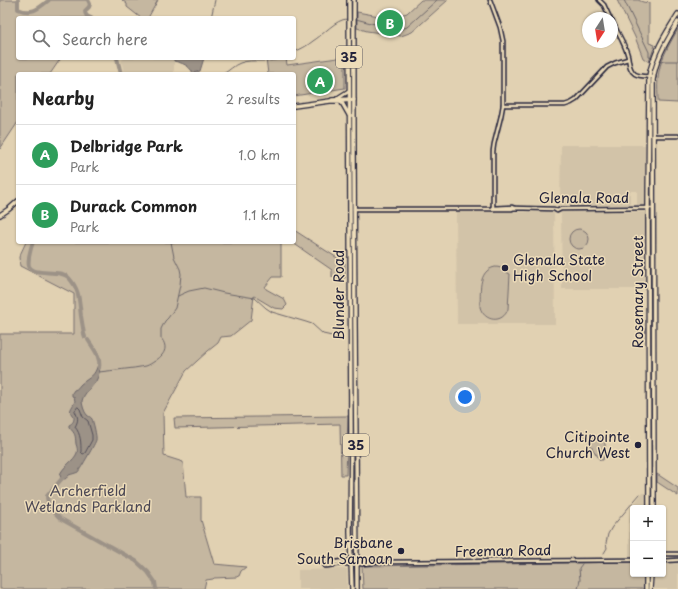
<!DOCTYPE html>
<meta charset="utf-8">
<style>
:root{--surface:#fff;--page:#f2f2f2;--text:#222;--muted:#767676;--line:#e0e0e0;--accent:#22223b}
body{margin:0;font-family:"Playpen Sans",sans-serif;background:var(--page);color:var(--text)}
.controls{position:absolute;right:12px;bottom:12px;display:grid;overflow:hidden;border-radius:4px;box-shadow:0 1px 3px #0004}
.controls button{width:36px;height:36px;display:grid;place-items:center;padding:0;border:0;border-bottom:1px solid var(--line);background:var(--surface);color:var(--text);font:20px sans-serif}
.compass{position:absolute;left:582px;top:12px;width:36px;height:36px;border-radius:50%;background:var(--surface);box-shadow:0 1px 3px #0004;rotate:192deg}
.you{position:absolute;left:465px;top:397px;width:14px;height:14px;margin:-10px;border:3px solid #fff;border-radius:50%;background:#1a73e8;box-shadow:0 0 0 6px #1a73e833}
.badge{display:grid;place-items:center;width:26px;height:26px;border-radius:50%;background:var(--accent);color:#fff;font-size:13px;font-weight:700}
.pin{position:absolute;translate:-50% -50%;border:2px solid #fff;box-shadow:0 1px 4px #0006}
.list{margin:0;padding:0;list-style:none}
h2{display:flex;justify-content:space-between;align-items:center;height:52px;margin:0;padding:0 16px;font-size:17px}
h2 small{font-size:13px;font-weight:400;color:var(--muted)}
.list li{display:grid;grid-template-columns:26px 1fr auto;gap:12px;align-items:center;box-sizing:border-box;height:60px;padding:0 16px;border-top:1px solid var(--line)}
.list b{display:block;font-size:15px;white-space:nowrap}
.list p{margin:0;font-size:13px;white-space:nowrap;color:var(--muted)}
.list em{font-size:13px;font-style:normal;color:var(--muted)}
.icon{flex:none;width:22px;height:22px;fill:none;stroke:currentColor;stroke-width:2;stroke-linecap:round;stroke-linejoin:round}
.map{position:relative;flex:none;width:678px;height:589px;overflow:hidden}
.search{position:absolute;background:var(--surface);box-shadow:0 1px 3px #0004;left:16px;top:16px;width:280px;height:44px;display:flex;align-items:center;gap:10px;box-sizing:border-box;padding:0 14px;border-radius:4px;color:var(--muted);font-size:15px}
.panel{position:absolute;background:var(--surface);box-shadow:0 1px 3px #0004;left:16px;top:72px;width:280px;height:172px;border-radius:4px}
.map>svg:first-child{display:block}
</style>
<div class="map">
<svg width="678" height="589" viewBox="0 0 678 589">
<rect width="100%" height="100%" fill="#e1d1b2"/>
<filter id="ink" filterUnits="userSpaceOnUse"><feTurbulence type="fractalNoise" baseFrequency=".025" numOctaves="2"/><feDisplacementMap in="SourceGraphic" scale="8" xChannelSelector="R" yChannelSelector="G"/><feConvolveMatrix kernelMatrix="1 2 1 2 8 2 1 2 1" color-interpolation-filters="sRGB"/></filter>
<g filter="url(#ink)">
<!-- built -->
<g fill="#d2c3a8">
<polygon points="124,58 174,58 174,74 125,74 121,61"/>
<polygon points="561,145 645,145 645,205 637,205 637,191 630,191 630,205 560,205"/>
<polygon points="456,212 554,212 555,324 457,324"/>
<polygon points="561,212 645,212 646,214 646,253 645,256 646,289 562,289"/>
<polygon points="642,493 646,493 646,508 633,508 633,556 629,556 629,520 630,514 635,503"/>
<polygon points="678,563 678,589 654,589 654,574 663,574 663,564"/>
<polygon points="347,569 347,589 298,589 298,570"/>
</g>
<!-- green -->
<g fill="#c5b7a0" stroke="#746c6e">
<polygon points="0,0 18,0 18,9 23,11 31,12 41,6 49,0 88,0 90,4 89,7 85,11 85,14 88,18 18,18 18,58 61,58 50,74 18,74 18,122 0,149"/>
<polygon points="122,0 158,0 148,18 141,18 127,7 127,4"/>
<polygon points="421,0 448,0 412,32 401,36 367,31 357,28 357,12 390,18 407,13"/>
<polygon points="617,0 638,0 643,2 649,3 649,43 655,45 649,62 643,58 635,37"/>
<path d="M678,29V103L658,102C658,94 657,87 658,79C659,61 669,45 678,29Z"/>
<polygon points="345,57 345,88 294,96 294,74 268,74 266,58 286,58 287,65"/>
<circle cx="579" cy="239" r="10"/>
<polygon points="294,230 345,263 345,278 332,277 332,270 293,243 281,243 281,277 273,277 265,287 266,289 284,299 287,305 283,309 274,308 254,296 251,320 231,336 221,337 218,343 208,351 186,371 163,413 164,456 183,462 186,497 201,497 201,520 214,564 246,567 241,571 239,576 238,576 237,577 214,578 213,579 206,580 204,589 0,589 0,334 74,334 74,294 20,266 19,257 26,242 294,242"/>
<path d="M495,267C504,267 504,272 510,274L508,309C503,324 484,322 480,307C481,293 477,271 495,267Z"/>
<polygon points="348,416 346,475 341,475 340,424 175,428 174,418"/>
<polygon points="583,437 605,437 605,452 603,460 600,460 592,448 592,446 589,444 590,442"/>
<polygon points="657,474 678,488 678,496 657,482"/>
<polygon points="633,562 633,574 645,574 645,589 363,589 362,566"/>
</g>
<!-- water -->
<g fill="#9c9287" stroke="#6b6569">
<path d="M174,58H204L200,71L193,73C189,65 182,63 174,61Z"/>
<path d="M100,363C100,369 99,376 96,381C92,388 84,392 82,401C82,404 84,412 87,415C89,417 90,416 92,419C93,421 97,437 96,440C96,442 80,470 78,472C76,473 72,474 69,475C68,476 67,478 65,479L61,478L60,475C62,467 74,461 77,453C78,450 77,447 76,444C75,434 76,435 69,427V425C73,423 74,421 74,417C67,410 72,409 75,401L74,397L72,396V393L74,390C78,389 78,387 81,384C90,377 95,376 98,364Z"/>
</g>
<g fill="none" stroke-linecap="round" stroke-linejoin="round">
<!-- shore -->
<path stroke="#534f59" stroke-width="1" d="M78,407L80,409L83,417L88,421L92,435V440L85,453L83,454L81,452C81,443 81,434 75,427C79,419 78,418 75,411Z"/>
<!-- stream -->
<g stroke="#6b6569" stroke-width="1">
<polyline points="624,0 649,52 649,57 652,58"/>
<polyline points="211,18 215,0"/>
<polyline points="356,19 397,30 402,29 407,27 437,0"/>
<path d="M294,52C301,49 307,46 313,41C323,35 336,19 347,19"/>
<polyline points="655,59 664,61 678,61"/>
<path d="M223,74C229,71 234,65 240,63C253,58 270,64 282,58"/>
<polyline points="178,296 182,294 189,291 204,288 224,293 255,298 266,308 272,312 306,322 312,324 323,334 332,336 343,340"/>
<path d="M99,372C114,370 131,369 146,366C149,365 152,363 155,361C164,355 169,348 161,338V329L165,321L168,318L175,308L180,285L181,274L180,269L174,257L171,242"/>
<polyline points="604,553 607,548 606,543 608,534 612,527 640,494"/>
<polyline points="578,589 580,580 579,568 582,564"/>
</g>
<!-- river -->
<g stroke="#9c9287" stroke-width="4">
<path d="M18,0V9C32,15 38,9 49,0"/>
<path d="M88,0L90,4L89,7L85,11C85,15 87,17 91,18"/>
<polyline points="117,58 121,74"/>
<path d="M33,242C31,247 30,252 29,257C29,260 28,263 29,266C33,277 60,268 69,278C80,290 79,301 81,316C82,322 83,328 84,334L85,337"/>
<path d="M88,340C94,349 101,357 99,368"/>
<path d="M65,475L47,496C47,505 54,512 61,519L136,561L148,572L155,582L156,589"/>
</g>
<defs>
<g id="minor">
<polyline points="490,0 500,27 503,41 503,105 501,116 494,144 493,151 493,209"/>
<polyline points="599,0 604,5 610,18"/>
<path d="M612,21C617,32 625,44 628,56C629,62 629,70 635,74C640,77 648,76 654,77"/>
<polyline points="503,105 565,105 571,103 576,100 607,67 615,63 628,59"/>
<polyline points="653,136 678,136"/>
<polyline points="492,208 512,207 514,208"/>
<polyline points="354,209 512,209 514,208 554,209 557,211 561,209 653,208"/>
<polyline points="663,554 678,554"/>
<polyline points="663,561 678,560"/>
<polyline points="325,566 336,562 343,561 386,562 633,560"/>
<polyline points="327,566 341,564 361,564 372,563"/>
</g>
<g id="major">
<polyline points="349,0 351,432 350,532 352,589"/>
<path d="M354,0C353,196 356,393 357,589"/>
<polyline points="338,98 349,91"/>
<polyline points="332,100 350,99"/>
<polyline points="341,101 349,115"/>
<polyline points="294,106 330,101 341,101 354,100"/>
<polyline points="0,215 9,209 18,201"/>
<path d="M649,508L648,208L649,76C653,53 666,33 678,14"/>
<path d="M654,508L653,80C656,58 667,41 678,22"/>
<polyline points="646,589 646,574"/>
<polyline points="650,589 651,574"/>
</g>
</defs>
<!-- minor casing -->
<use href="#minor" stroke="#22223b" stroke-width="5.5"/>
<!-- major casing -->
<use href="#major" stroke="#22223b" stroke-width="6"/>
<!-- minor -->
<use href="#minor" stroke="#eddcb9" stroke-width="2.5"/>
<!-- major -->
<use href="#major" stroke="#eddcb9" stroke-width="3.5"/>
</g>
</g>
<!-- markers -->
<g fill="#22223b" stroke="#eddcb9" stroke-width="1.5">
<circle cx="505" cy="268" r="4"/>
<circle cx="638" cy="445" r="4"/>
<circle cx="401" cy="551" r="4"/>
</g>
<g text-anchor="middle" stroke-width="3" stroke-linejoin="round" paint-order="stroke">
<!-- shield labels -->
<g fill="#eddcb9" stroke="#5f5a61" stroke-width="1">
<rect x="336" y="46" width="26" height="22" rx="3"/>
<rect x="343" y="434" width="26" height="22" rx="3"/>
</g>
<g font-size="13" font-weight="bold" fill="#22223b">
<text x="349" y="62">35</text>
<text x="356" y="450">35</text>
</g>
<!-- street labels -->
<g font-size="14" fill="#22223b" stroke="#eddcb9">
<text x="584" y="203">Glenala Road</text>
<text transform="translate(638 292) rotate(-90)" y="5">Rosemary Street</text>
<text transform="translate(339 295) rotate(-90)" y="5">Blunder Road</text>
<text transform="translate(503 551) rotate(-1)" y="5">Freeman Road</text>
</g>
<!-- poi labels -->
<g font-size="14" fill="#22223b" stroke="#eddcb9" text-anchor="end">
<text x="513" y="265" text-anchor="start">Glenala State<tspan x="513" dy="16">High School</tspan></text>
<text x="630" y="442">Citipointe<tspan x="630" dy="16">Church West</tspan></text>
<text x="393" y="548">Brisbane<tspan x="393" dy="16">South Samoan</tspan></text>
</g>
<!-- park labels -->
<g font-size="14" fill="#4b4754" stroke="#eddcb9">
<text x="88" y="496">Archerfield<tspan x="88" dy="16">Wetlands Parkland</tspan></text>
</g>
</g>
</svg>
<div class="controls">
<button>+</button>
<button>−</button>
</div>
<svg class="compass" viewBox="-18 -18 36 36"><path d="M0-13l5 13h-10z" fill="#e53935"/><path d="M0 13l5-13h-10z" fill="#767676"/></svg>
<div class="you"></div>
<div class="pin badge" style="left:320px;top:81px;background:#2e9e5b">A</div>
<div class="pin badge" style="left:390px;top:23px;background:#2e9e5b">B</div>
<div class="search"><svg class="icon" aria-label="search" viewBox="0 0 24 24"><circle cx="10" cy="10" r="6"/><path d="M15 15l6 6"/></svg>Search here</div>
<section class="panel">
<h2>Nearby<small>2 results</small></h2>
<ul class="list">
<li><span class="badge" style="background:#2e9e5b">A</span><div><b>Delbridge Park</b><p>Park</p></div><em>1.0 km</em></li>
<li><span class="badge" style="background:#2e9e5b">B</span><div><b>Durack Common</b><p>Park</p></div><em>1.1 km</em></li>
</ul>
</section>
</div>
